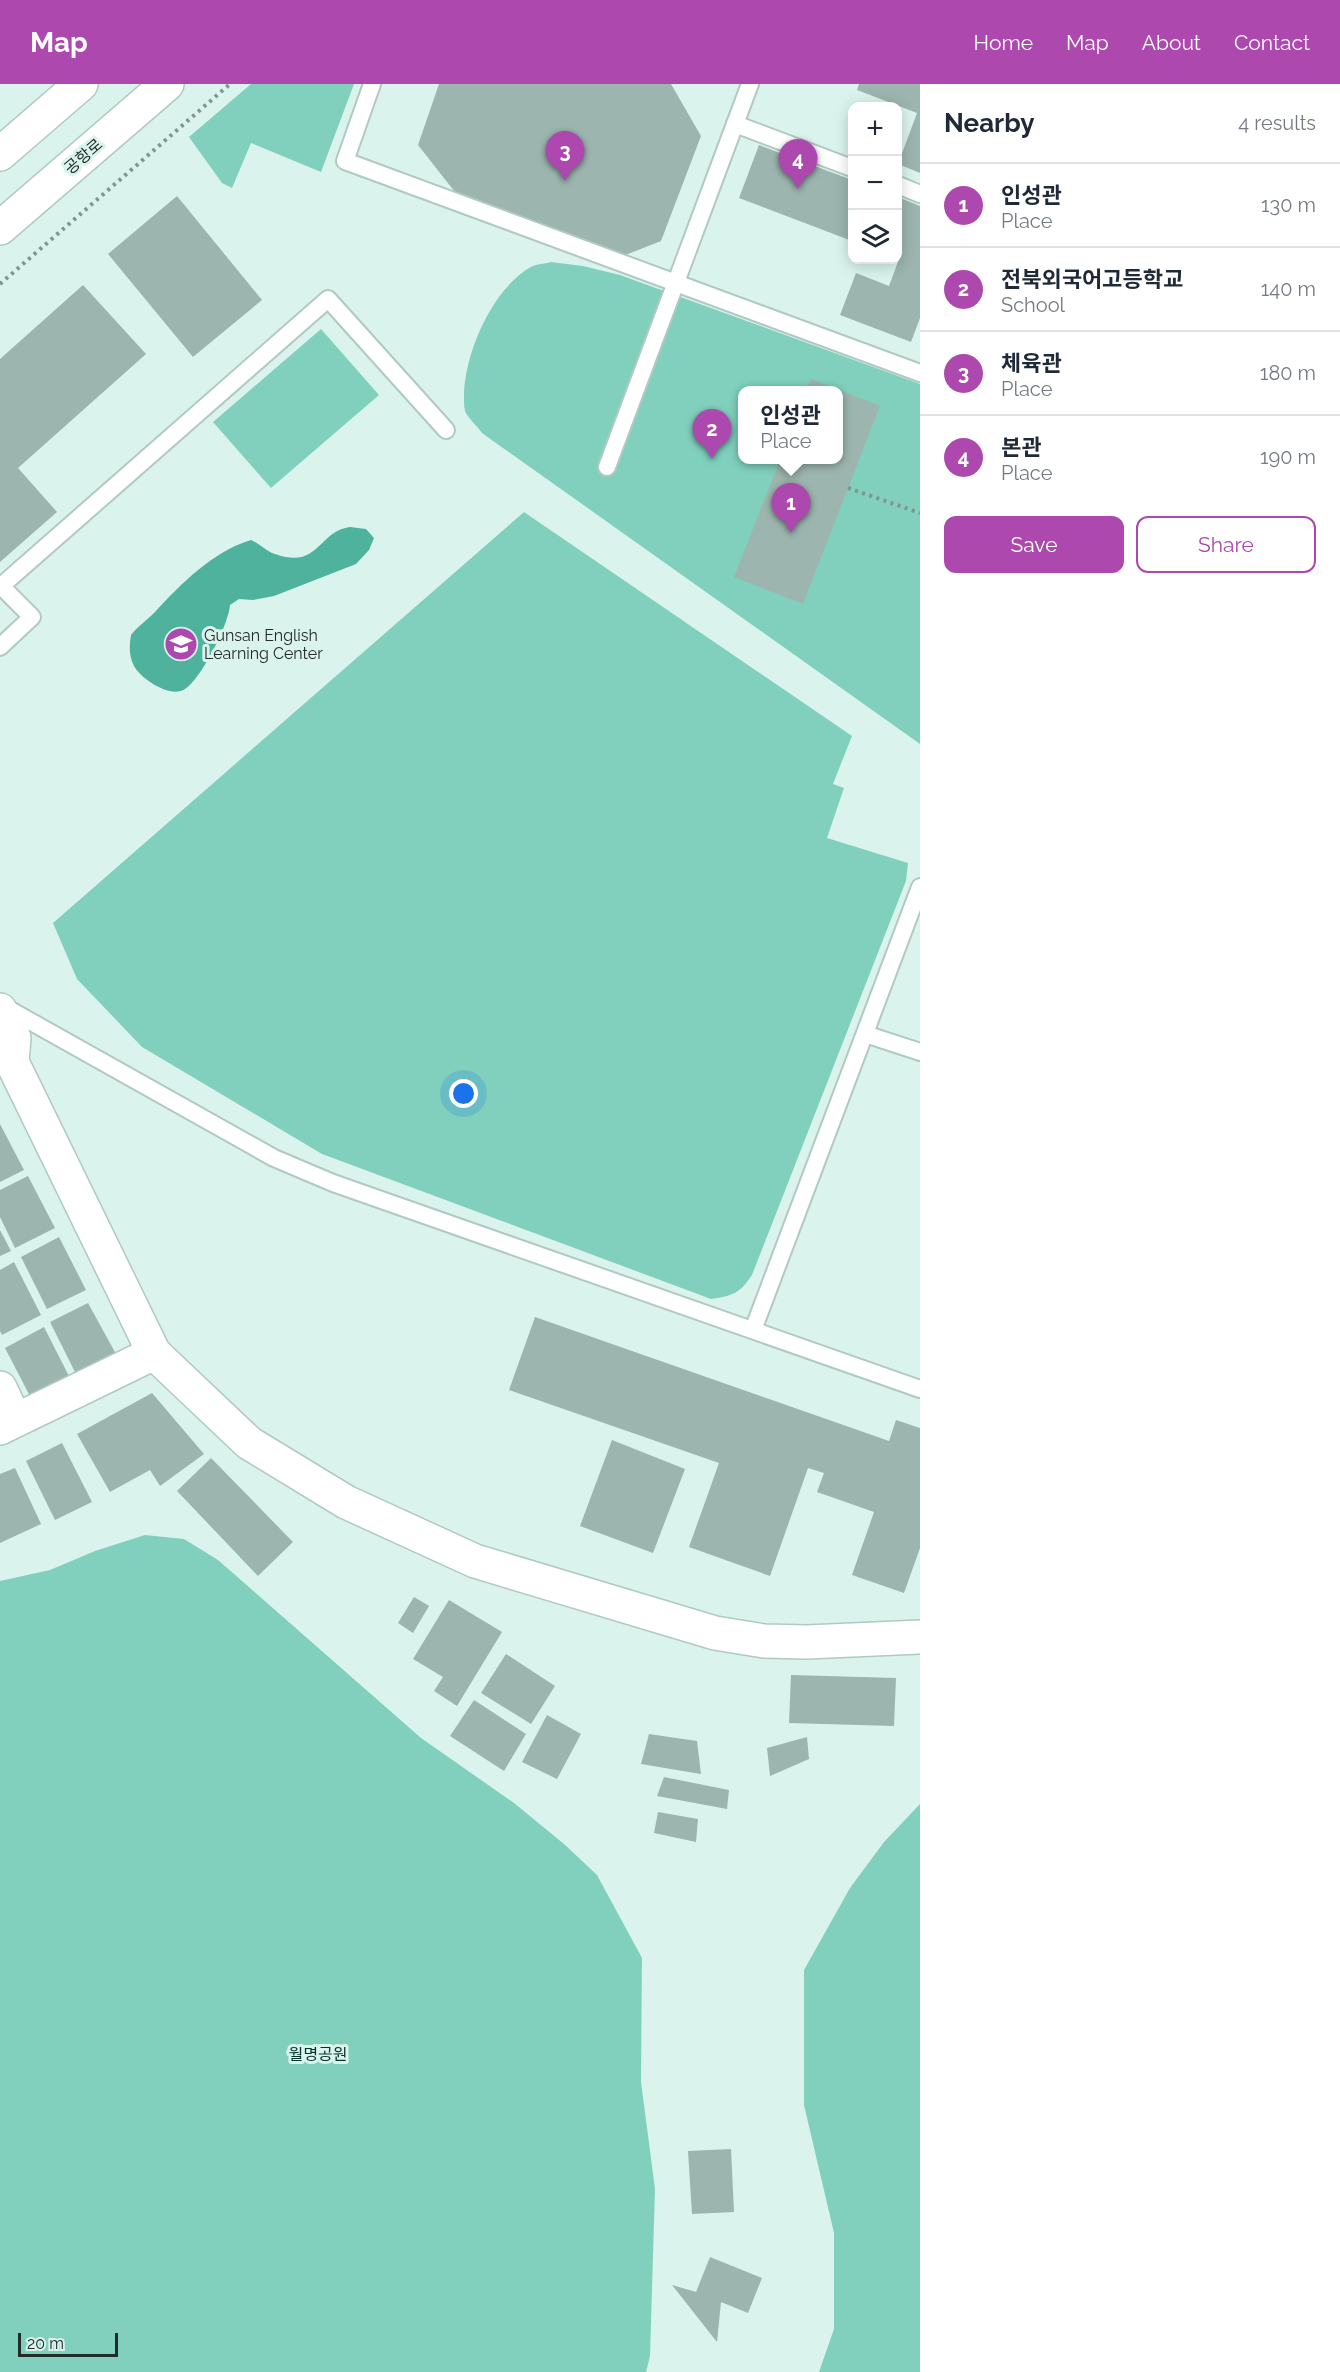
<!DOCTYPE html>
<meta charset="utf-8">
<style>
:root{--surface:#fff;--page:#f6f6f7;--text:#1f2937;--muted:#747a83;--line:#e0e1e3;--accent:#ad49ae}
body{margin:0;font-family:Raleway,"Noto Sans KR",sans-serif;background:var(--page);color:var(--text)}
.controls{position:absolute;right:18px;top:18px;display:grid;overflow:hidden;border-radius:12px;box-shadow:0 3px 15px #0003}
.controls button{width:54px;height:54px;display:grid;place-items:center;padding:0;border:0;border-bottom:2px solid var(--line);background:var(--surface);color:var(--text);font:30px sans-serif}
.scale{position:absolute;left:18px;bottom:15px;width:100px;box-sizing:border-box;padding-left:6px;border:3px solid #222b29;border-top:0;font-size:16px;line-height:21px;white-space:nowrap;color:#222b29;-webkit-text-stroke:4px #daf4ed;paint-order:stroke}
.you{position:absolute;left:464px;top:1010px;width:21px;height:21px;margin:-15px;border:4px solid #fff;border-radius:50%;background:#1a73e8;box-shadow:0 0 0 9px #1a73e833}
.badge{display:grid;place-items:center;width:39px;height:39px;border-radius:50%;background:var(--accent);color:#fff;font-size:20px;font-weight:700}
.pin{position:absolute;translate:-50% -50px;filter:drop-shadow(0 2px 3px #0008)}
.pin::after{content:'';position:absolute;top:32px;width:21px;height:18px;background:inherit;clip-path:polygon(0 0,100% 0,50% 100%)}
.popup{position:absolute;left:738px;top:302px;width:105px;height:78px;box-sizing:border-box;display:grid;place-content:center;border-radius:12px;background:var(--surface);filter:drop-shadow(0 2px 4px #0005);font-size:20px;white-space:nowrap;color:var(--muted)}
.popup b{font-size:22px;color:var(--text)}
.popup::after{content:'';position:absolute;left:50%;top:100%;margin-left:-12px;border:12px solid transparent;border-top-color:var(--surface)}
.list{margin:0;padding:0;list-style:none}
h2{display:flex;justify-content:space-between;align-items:center;height:78px;margin:0;padding:0 24px;font-size:26px}
h2 small{font-size:20px;font-weight:400;color:var(--muted)}
.list li{display:grid;grid-template-columns:39px 1fr auto;gap:18px;align-items:center;box-sizing:border-box;height:84px;padding:0 24px;border-top:2px solid var(--line)}
.list b{display:block;font-size:22px;white-space:nowrap}
.list p{margin:0;font-size:20px;white-space:nowrap;color:var(--muted)}
.list em{font-size:20px;font-style:normal;color:var(--muted)}
.actions{display:flex;gap:12px;padding:18px 24px}
.actions a{flex:1;padding:14px 0;border:2px solid var(--accent);border-radius:12px;text-align:center;font-size:21px;color:var(--accent)}
.actions .main{background:var(--accent);color:#fff}
.icon{flex:none;width:33px;height:33px;fill:none;stroke:currentColor;stroke-width:2;stroke-linecap:round;stroke-linejoin:round}
.map{position:relative;flex:none;width:920px;height:2288px;overflow:hidden}
header{display:flex;align-items:center;gap:36px;box-sizing:border-box;height:84px;padding:0 30px;background:var(--accent);color:#fff}
header strong{font-size:28px}
nav{display:flex;gap:33px;margin-inline-start:auto;font-size:21px}
main{display:flex}
aside{flex:1;background:var(--surface)}
.map>svg:first-child{display:block}
</style>
<header>
<strong>Map</strong>
<nav><a>Home</a><a>Map</a><a>About</a><a>Contact</a></nav>
</header>
<main>
<div class="map">
<svg width="920" height="2288" viewBox="0 0 920 2288">
<rect width="100%" height="100%" fill="#daf4ed"/>
<!-- green -->
<g fill="#80d0bd" fill-rule="evenodd">
<polygon points="251,0 354,0 321,88 251,59 232,104 222,99 189,53"/>
<path d="M551,178L583,182L620,191L920,300V660L482,349C477,342 468,334 465,327C464,323 464,317 464,313C464,271 491,207 529,184C535,180 544,180 551,178ZM743,306H839V376H743Z"/>
<polygon points="321,245 379,311 271,404 213,338"/>
<path d="M524,428L852,652L833,700L844,704L827,754L908,779L906,797L752,1191C740,1209 733,1212 711,1215L322,1070L142,963L77,895L53,839Z"/>
<polygon points="145,1451 184,1455 218,1476 421,1654 514,1719 564,1760 597,1791 642,1874 641,1998 655,2105 650,2272 646,2288 0,2288 0,1497 50,1486 95,1467"/>
<polygon points="920,1720 920,2288 819,2288 834,2245 834,2149 804,2021 804,1886 850,1804 884,1758"/>
</g>
<!-- water -->
<path fill="#4eb29d" d="M350,443L366,445L374,454L369,466L356,480L274,512L253,516L239,515L230,521C229,539 202,594 185,605C171,615 141,595 134,582C129,572 129,562 131,551C138,542 147,536 155,528C182,499 212,468 251,456C260,460 266,467 275,470C319,486 318,447 350,443Z"/>
<!-- building -->
<g fill="#9db5af">
<polygon points="439,0 671,0 701,52 661,157 618,174 462,117 418,61"/>
<polygon points="859,0 920,0 920,89 898,80 917,29 857,6"/>
<polygon points="759,61 852,96 852,157 739,114"/>
<polygon points="177,112 262,216 193,273 108,170"/>
<polygon points="898,113 920,122 920,234 911,258 840,231 856,189 889,202 899,175"/>
<polygon points="83,201 146,270 18,384 57,428 0,478 0,275"/>
<polygon points="811,295 880,322 803,520 734,493 780,376 839,376 839,306 806,306"/>
<polygon points="0,1040 24,1086 0,1098"/>
<polygon points="28,1092 55,1144 15,1164 0,1133 0,1106"/>
<polygon points="0,1146 11,1167 0,1172"/>
<polygon points="59,1153 86,1206 47,1225 21,1173"/>
<polygon points="14,1178 41,1231 2,1251 0,1247 0,1186"/>
<polygon points="88,1219 116,1270 76,1290 50,1238"/>
<polygon points="535,1233 889,1357 896,1336 920,1344 920,1464 904,1509 852,1491 874,1428 817,1408 824,1389 808,1384 770,1492 689,1463 719,1379 509,1306"/>
<polygon points="44,1243 71,1296 32,1316 5,1264"/>
<polygon points="152,1309 204,1370 160,1402 150,1386 110,1408 77,1350"/>
<polygon points="612,1356 685,1385 653,1469 580,1442"/>
<polygon points="62,1359 92,1418 55,1436 26,1377"/>
<polygon points="211,1374 293,1458 258,1492 177,1407"/>
<polygon points="15,1384 41,1440 0,1459 0,1390"/>
<polygon points="414,1513 429,1522 413,1549 398,1539"/>
<polygon points="449,1516 502,1548 457,1622 434,1607 443,1593 413,1575"/>
<polygon points="506,1570 555,1602 531,1640 481,1609"/>
<polygon points="791,1591 896,1594 894,1642 789,1639"/>
<polygon points="474,1616 526,1650 504,1687 450,1652"/>
<polygon points="547,1631 581,1650 557,1695 522,1678"/>
<polygon points="649,1650 697,1657 701,1690 641,1680"/>
<polygon points="807,1653 809,1675 770,1692 767,1664"/>
<polygon points="664,1693 729,1706 727,1725 657,1712"/>
<polygon points="658,1728 698,1735 696,1758 654,1749"/>
<polygon points="731,2065 734,2128 692,2130 688,2067"/>
<polygon points="710,2173 762,2194 748,2229 721,2218 717,2258 672,2201 696,2208"/>
</g>
<g fill="none" stroke-linecap="round" stroke-linejoin="round">
<defs>
<g id="lane">
<polyline points="372,0 345,77 920,289"/>
<polyline points="735,40 750,0"/>
<polyline points="898,101 920,110"/>
<polyline points="607,383 735,40 852,84"/>
<polyline points="0,503 328,215 446,346"/>
<polyline points="0,563 32,533 2,503"/>
<polyline points="3,922 274,1074 333,1099 920,1305"/>
<polyline points="865,950 920,968"/>
<polyline points="753,1246 920,803"/>
</g>
<g id="street">
<polyline points="0,926 14,954 12,978 154,1269 249,1359 346,1418 475,1477 715,1549 764,1557 807,1558 920,1553"/>
<polyline points="0,1304 15,1336"/>
<polyline points="0,1344 154,1269"/>
</g>
<g id="primary">
<polyline points="0,70 81,0"/>
<polyline points="0,144 167,0"/>
</g>
</defs>
<!-- lane casing -->
<use href="#lane" stroke="#b0c9c3" stroke-width="20"/>
<!-- street casing -->
<use href="#street" stroke="#b0c9c3" stroke-width="36"/>
<!-- primary casing -->
<use href="#primary" stroke="#b0c9c3" stroke-width="36"/>
<!-- path -->
<g stroke="#829490" stroke-width="4" stroke-dasharray="3 4.5" stroke-linecap="butt">
<polyline points="0,200 230,0"/>
<polyline points="848,404 920,429"/>
</g>
<!-- lane -->
<use href="#lane" stroke="#fff" stroke-width="16"/>
<!-- street -->
<use href="#street" stroke="#fff" stroke-width="33"/>
<!-- primary -->
<use href="#primary" stroke="#fff" stroke-width="33"/>
</g>
<!-- icons -->
<defs>
<symbol id="school-disc" viewBox="-11 -11 22 22"><circle r="9.5" fill="#ad49ae" stroke="#daf4ed"/><path d="M0-5L7-2L0 1L-7-2ZM-4 1L0 2.5L4 1V4Q0 6-4 4Z" fill="#fff"/></symbol>
</defs>
<g fill-rule="evenodd">
<use href="#school-disc" x="162" y="541" width="38" height="38"/>
</g>
<g text-anchor="middle" stroke-width="6" stroke-linejoin="round" paint-order="stroke">
<!-- street labels -->
<g font-size="16" fill="#222b29" stroke="#daf4ed">
<text transform="translate(83 72) rotate(-41)" y="6">공항로</text>
</g>
<!-- poi labels -->
<g font-size="16" fill="#222b29" stroke="#daf4ed" text-anchor="start">
<text x="204" y="557">Gunsan English<tspan x="204" dy="18">Learning Center</tspan></text>
</g>
<!-- park labels -->
<g font-size="16" fill="#04342c" stroke="#daf4ed">
<text x="318" y="1976">월명공원</text>
</g>
</g>
</svg>
<div class="controls">
<button>+</button>
<button>−</button>
<button><svg class="icon" aria-label="layers" viewBox="0 0 24 24"><path d="M12 4l9 5-9 5-9-5zM3 14l9 5 9-5"/></svg></button>
</div>
<div class="scale">20 m</div>
<div class="you"></div>
<div class="pin badge" style="left:791px;top:449px">1</div>
<div class="popup"><b>인성관</b>Place</div>
<div class="pin badge" style="left:712px;top:375px">2</div>
<div class="pin badge" style="left:565px;top:97px">3</div>
<div class="pin badge" style="left:798px;top:105px">4</div>
</div>
<aside>
<h2>Nearby<small>4 results</small></h2>
<ul class="list">
<li><span class="badge">1</span><div><b>인성관</b><p>Place</p></div><em>130 m</em></li>
<li><span class="badge">2</span><div><b>전북외국어고등학교</b><p>School</p></div><em>140 m</em></li>
<li><span class="badge">3</span><div><b>체육관</b><p>Place</p></div><em>180 m</em></li>
<li><span class="badge">4</span><div><b>본관</b><p>Place</p></div><em>190 m</em></li>
</ul>
<div class="actions"><a class="main">Save</a><a>Share</a></div>
</aside>
</main>
